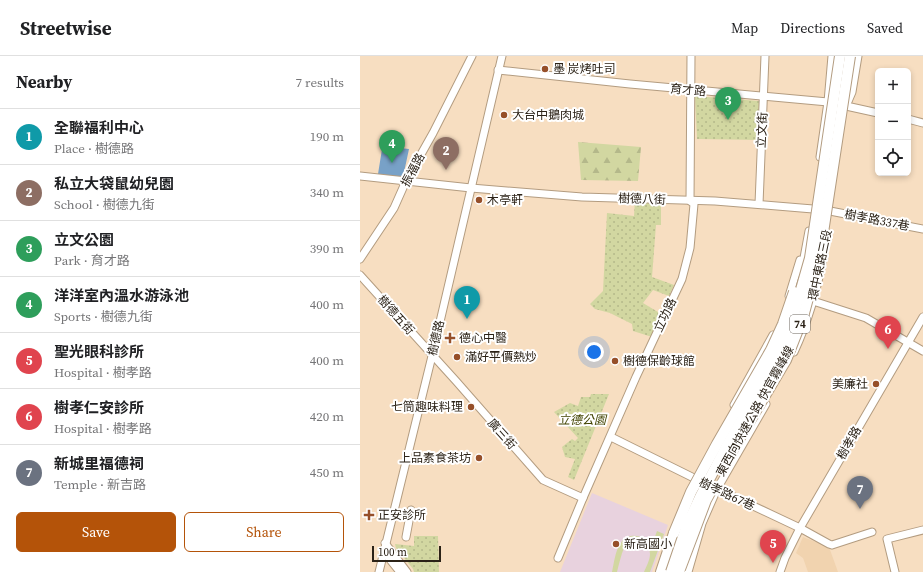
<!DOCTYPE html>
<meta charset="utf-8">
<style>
:root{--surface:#fff;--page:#f6f6f6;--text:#202124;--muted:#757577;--line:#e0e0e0;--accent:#b45309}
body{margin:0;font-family:"Source Serif 4","Noto Sans TC",serif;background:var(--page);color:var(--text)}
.controls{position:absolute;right:12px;top:12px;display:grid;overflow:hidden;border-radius:6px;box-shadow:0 2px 6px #0003}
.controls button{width:36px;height:36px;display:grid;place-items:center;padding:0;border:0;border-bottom:1px solid var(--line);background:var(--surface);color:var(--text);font:20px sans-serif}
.scale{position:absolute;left:12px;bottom:10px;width:69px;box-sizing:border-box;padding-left:4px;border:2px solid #2b2217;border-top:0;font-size:11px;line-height:14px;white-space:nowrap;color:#2b2217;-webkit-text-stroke:3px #fff;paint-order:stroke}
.you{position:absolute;left:234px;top:296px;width:14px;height:14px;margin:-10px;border:3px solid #fff;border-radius:50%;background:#1a73e8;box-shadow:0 0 0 6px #1a73e833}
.badge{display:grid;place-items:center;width:26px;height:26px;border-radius:50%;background:var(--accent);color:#fff;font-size:13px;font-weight:700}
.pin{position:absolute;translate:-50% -33px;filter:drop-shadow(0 1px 2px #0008)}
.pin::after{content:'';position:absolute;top:21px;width:14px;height:12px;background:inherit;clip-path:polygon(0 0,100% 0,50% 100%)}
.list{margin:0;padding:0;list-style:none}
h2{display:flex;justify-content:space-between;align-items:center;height:52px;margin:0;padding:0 16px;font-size:17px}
h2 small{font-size:13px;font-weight:400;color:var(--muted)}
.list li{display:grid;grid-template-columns:26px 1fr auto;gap:12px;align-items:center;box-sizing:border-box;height:56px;padding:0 16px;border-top:1px solid var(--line)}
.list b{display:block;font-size:15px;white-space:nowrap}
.list p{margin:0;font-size:13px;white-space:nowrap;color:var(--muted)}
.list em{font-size:13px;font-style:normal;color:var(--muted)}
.actions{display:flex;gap:8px;padding:12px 16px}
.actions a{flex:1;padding:9px 0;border:1px solid var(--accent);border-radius:6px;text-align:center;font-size:14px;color:var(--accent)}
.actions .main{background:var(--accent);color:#fff}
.icon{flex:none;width:22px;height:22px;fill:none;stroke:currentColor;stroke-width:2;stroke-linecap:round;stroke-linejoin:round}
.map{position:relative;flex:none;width:563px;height:516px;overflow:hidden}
header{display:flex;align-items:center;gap:24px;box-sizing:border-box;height:56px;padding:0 20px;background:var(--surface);border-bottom:1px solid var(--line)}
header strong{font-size:19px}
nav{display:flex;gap:22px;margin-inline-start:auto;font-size:14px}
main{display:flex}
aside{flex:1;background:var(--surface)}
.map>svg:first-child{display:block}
</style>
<header>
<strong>Streetwise</strong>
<nav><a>Map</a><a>Directions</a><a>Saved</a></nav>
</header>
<main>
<aside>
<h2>Nearby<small>7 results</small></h2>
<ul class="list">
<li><span class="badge" style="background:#0f9aa8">1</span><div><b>全聯福利中心</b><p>Place · 樹德路</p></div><em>190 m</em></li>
<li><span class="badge" style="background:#8d6e63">2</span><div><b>私立大袋鼠幼兒園</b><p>School · 樹德九街</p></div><em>340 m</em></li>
<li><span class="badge" style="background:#2e9e5b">3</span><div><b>立文公園</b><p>Park · 育才路</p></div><em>390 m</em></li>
<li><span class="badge" style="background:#2e9e5b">4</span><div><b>洋洋室內溫水游泳池</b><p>Sports · 樹德九街</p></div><em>400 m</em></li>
<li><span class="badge" style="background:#e0444e">5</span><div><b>聖光眼科診所</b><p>Hospital · 樹孝路</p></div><em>400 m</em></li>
<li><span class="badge" style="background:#e0444e">6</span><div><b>樹孝仁安診所</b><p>Hospital · 樹孝路</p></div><em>420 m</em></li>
<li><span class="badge" style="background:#6b7280">7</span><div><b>新城里福德祠</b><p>Temple · 新吉路</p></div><em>450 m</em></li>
</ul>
<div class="actions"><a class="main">Save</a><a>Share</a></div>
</aside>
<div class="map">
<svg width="563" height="516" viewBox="0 0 563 516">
<defs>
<pattern id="forest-firs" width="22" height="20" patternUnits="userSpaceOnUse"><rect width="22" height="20" fill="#d2d7a1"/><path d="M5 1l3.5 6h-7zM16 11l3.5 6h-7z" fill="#b4b88a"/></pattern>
<pattern id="park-dots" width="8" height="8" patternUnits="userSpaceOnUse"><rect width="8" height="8" fill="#d2d7a1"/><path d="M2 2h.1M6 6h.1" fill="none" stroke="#b4b88a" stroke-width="1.8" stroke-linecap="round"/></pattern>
</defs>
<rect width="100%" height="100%" fill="#f7dec1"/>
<!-- built -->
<polygon fill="#f1d3af" points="443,481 469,491 478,516 448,516 443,502 436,497"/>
<!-- education -->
<polygon fill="#e8d2de" points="232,437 308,469 292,516 200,516"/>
<!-- forest -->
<polygon fill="url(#forest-firs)" points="218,86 281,91 278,125 221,124"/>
<!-- park -->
<g fill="url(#park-dots)">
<polygon points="335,40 399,45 399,84 337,83"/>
<polygon points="275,144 301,145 301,169 296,169 292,221 314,229 309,240 293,234 283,247 298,256 298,268 292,281 273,275 272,268 250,257 235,253 230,248 243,235 247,157 274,160"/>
<polygon points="231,338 249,338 214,424 208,421 215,403 205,401 202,391 212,383 215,385 218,382 194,356 210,347 218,350 221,341 230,341"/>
<polygon points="54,480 78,480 79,516 54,516 53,513 36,492 35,488 54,490"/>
</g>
<!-- pitch -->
<path fill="#d2d7a1" d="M297,475L304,478L290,516H284C286,511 290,504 290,498C290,485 270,481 264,492C261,499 259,508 257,516H252C254,507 255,496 260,488C268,475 284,479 292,489Z"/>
<!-- water -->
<polygon fill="#78a1c7" points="23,87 31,88 31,91 49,93 43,121 18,118"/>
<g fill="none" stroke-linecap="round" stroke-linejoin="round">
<defs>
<g id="minor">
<polyline points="138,14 270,28 468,46 518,57"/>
<polyline points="486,50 492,36 498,0"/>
<polyline points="548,63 563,67"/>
<polyline points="460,101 468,46 472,0"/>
<polyline points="0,120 111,132 222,141 355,145 453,153"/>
<polyline points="399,148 405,0"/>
<polyline points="470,155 563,173"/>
<polyline points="0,203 34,152 46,125 73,77 112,0"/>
<polyline points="441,218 449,175"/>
<polyline points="0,219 96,325 183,424 223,442"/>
<polyline points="429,240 440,204"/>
<polyline points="453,245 506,262 563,295"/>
<path d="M434,296C449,264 458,231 464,196"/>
<polyline points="374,349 413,279"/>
<polyline points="251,381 342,426"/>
<polyline points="353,431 440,472 469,488 472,489 512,476"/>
<polyline points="343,465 357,433 406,348"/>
<polyline points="46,481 51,454"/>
<polyline points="25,487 47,516"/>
<polyline points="24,496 40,516"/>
<polyline points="198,502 223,442 276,321 322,223 330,192 334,148 330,145 331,0"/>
<polyline points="19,516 72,300 142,0"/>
<polyline points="328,516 343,464"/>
<polyline points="420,516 425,502 440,472 563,261"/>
<polyline points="535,516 527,483 563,474"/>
</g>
<polyline id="highway" points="301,516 314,477"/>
</defs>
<!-- minor casing -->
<use href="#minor" stroke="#b39c80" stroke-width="9"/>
<!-- highway casing -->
<use href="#highway" stroke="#b39c80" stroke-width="12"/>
<!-- minor -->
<use href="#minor" stroke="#fff" stroke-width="7"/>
<!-- highway -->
<use href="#highway" stroke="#fff" stroke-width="10"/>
<defs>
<g id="highway-bridge">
<polyline points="366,405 426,304 443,261 452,227 462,183 490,0"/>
<polyline points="314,477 331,436 357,388 411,294 423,268 434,236"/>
<polyline points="320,513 346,444 352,433"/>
<polyline points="311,516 327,469 340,441 365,393 418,300 430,272 450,202 480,0"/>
</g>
</defs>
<!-- highway-bridge casing -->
<use href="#highway-bridge" stroke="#b39c80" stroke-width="12" stroke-linecap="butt"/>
<!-- highway-bridge -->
<use href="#highway-bridge" stroke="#fff" stroke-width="10"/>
</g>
<!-- markers -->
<g fill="#964f29" stroke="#fff" stroke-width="1.5">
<circle cx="185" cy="13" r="4"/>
<circle cx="144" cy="59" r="4"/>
<circle cx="119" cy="144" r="4"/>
<path d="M88 276h4v4h4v4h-4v4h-4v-4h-4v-4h4z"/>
<circle cx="97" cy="301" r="4"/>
<circle cx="255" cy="305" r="4"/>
<circle cx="516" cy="328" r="4"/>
<circle cx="111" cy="351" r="4"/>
<circle cx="119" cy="402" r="4"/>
<path d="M7 453h4v4h4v4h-4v4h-4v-4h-4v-4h4z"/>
<circle cx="256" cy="488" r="4"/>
</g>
<g text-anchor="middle" stroke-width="4" stroke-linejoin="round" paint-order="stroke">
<!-- shield labels -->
<rect fill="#fff" stroke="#6b645d" stroke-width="1" x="430" y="259" width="20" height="18" rx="3"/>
<g font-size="11" font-weight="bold" fill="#2b2217">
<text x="440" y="272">74</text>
</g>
<!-- poi labels -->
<g font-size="12" fill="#2b2217" stroke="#fff" text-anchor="start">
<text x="193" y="17">墨 炭烤吐司</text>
<text x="152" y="63">大台中鵝肉城</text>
<text x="127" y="148">木亭軒</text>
<text x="99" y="286">德心中醫</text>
<text x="105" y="305">滿好平價熱炒</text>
<text x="263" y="309">樹德保齡球館</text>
<text x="508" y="332" text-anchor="end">美廉社</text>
<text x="103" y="355" text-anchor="end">七筒趣味料理</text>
<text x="111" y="406" text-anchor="end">上品素食茶坊</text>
<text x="18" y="463">正安診所</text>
<text x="264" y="492">新高國小</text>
</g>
<!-- street labels -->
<g font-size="12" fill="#2b2217" stroke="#fff">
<text transform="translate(328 34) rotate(5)" y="4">育才路</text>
<text transform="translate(402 74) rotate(-87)" y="4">立文街</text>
<text transform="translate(53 114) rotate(-62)" y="4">振福路</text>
<text transform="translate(282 143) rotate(2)" y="4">樹德八街</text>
<text transform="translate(517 164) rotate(11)" y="4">樹孝路337巷</text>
<text transform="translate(460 209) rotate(-78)" y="4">環中東路三段</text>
<text transform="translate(36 259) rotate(48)" y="4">樹德五街</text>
<text transform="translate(305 259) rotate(-65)" y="4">立功路</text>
<text transform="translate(76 282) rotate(-77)" y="4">樹德路</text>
<text transform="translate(395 355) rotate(-61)" y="4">東西向快速公路 快官霧峰線</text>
<text transform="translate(142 378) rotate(48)" y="4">廣三街</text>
<text transform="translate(489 387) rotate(-60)" y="4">樹孝路</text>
<text transform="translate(367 438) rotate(25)" y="4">樹孝路67巷</text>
</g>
<!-- park labels -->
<g font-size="12" font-style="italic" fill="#424402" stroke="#fff">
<text x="222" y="368">立德公園</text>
</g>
</g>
</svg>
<div class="controls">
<button>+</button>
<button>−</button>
<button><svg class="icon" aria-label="locate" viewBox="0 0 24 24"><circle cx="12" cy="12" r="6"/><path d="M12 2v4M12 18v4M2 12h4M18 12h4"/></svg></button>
</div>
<div class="scale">100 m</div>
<div class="you"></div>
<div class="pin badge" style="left:107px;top:263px;background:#0f9aa8">1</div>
<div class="pin badge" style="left:86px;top:114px;background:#8d6e63">2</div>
<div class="pin badge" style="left:368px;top:64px;background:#2e9e5b">3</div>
<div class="pin badge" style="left:32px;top:107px;background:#2e9e5b">4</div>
<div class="pin badge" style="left:413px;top:507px;background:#e0444e">5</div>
<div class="pin badge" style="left:528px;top:293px;background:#e0444e">6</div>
<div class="pin badge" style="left:500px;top:453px;background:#6b7280">7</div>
</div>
</main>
